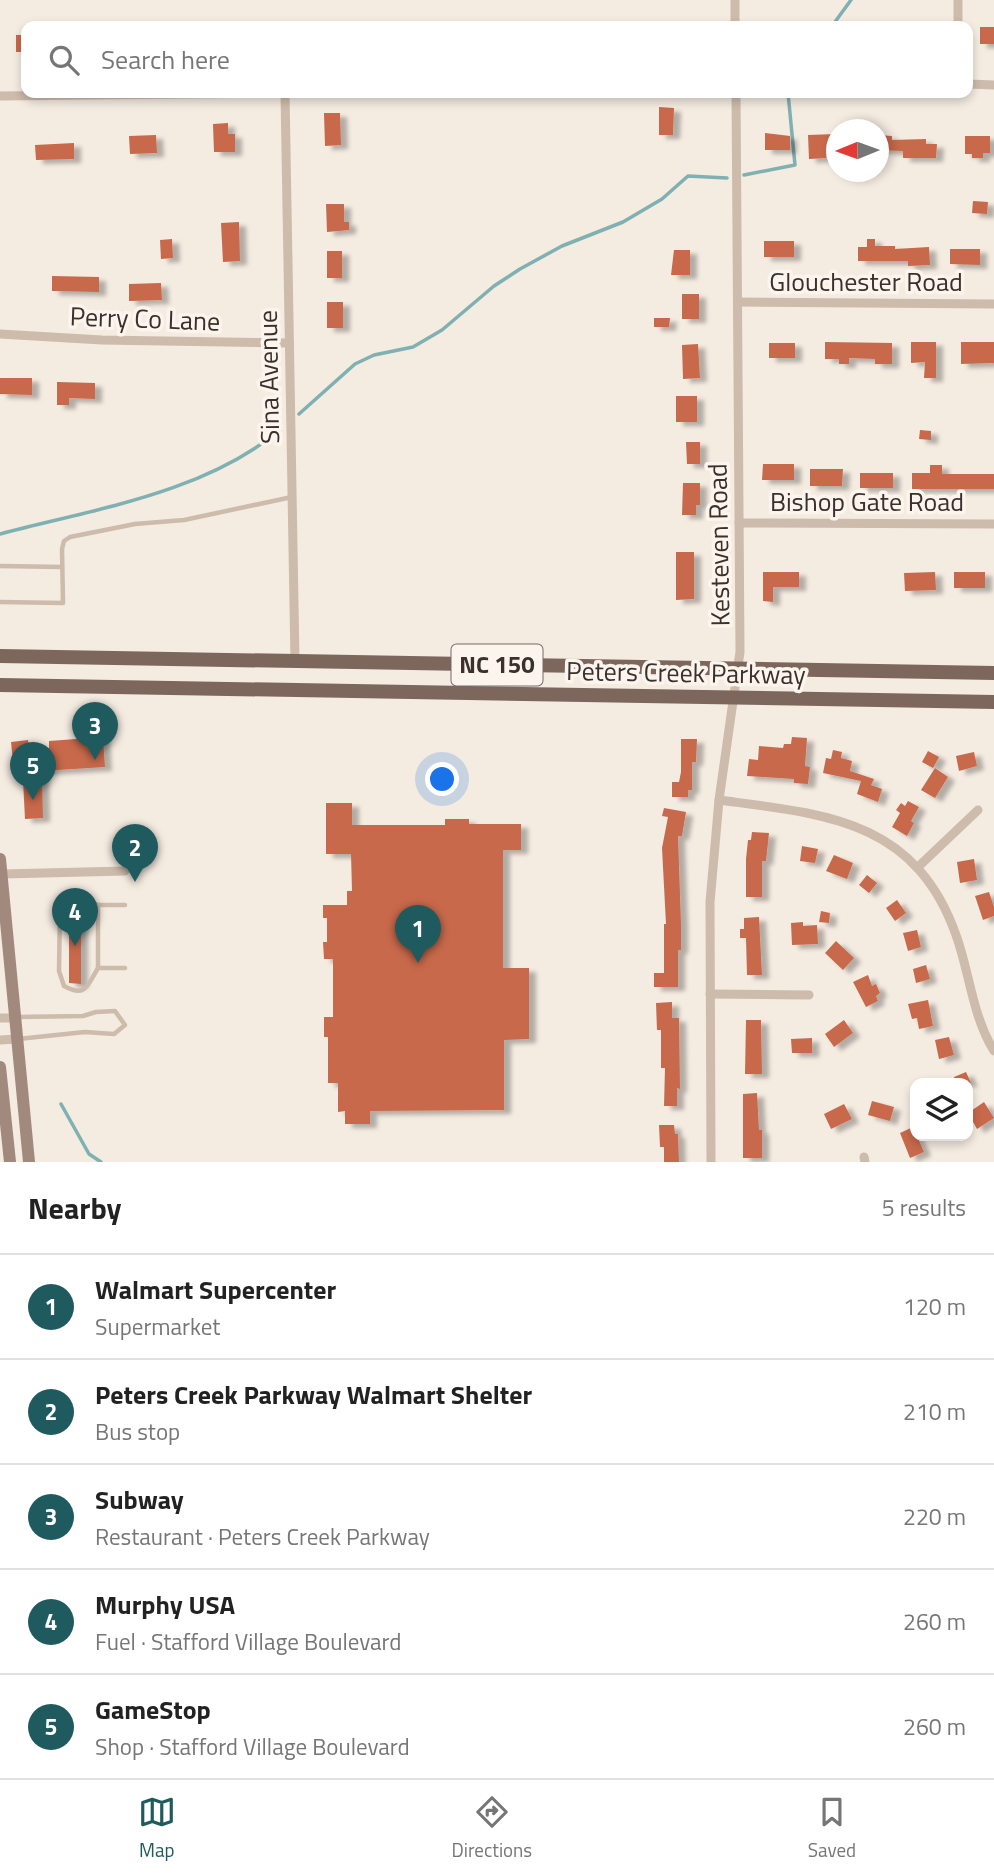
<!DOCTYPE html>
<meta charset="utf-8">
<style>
:root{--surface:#fff;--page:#f2f2f2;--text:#222;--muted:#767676;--line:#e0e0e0;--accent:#1f5a5e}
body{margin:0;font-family:"Titillium Web",sans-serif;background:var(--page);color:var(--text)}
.controls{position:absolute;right:21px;bottom:21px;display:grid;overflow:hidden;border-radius:14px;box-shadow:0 4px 10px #0003}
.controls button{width:63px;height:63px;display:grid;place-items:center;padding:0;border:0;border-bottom:2px solid var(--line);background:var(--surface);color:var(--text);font:35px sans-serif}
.compass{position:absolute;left:826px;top:119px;width:63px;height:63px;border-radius:50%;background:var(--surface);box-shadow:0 4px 10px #0003;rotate:269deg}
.you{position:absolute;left:443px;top:780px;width:24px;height:24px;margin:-18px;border:5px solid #fff;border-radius:50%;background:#1a73e8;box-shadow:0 0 0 10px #1a73e833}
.badge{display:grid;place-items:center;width:46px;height:46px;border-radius:50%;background:var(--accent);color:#fff;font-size:23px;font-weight:700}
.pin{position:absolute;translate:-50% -58px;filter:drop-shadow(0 2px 4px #0008)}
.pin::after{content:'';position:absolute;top:37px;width:24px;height:21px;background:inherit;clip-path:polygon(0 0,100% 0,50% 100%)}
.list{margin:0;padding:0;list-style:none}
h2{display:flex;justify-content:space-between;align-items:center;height:91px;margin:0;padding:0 28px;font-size:30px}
h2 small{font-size:23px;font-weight:400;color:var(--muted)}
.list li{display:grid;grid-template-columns:46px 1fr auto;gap:21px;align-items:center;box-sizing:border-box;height:105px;padding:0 28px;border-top:2px solid var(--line)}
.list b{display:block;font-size:26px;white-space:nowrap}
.list p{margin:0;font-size:23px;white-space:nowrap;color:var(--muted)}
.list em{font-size:23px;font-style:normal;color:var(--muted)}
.icon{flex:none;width:38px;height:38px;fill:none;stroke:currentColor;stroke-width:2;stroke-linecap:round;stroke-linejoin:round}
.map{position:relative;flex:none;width:994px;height:1162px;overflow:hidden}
.search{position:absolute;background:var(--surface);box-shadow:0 4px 10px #0003;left:21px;right:21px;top:21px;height:77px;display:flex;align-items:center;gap:18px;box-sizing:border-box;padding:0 24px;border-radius:14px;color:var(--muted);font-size:26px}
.sheet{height:616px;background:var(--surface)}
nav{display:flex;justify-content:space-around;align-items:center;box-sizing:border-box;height:98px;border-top:2px solid var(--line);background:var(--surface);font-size:19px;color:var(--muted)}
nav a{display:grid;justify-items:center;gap:4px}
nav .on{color:var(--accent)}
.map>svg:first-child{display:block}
</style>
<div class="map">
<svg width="994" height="1162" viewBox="0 0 994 1162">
<defs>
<filter id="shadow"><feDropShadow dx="7" dy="4" stdDeviation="2" flood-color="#0004"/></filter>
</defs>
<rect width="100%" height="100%" fill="#f4ebe1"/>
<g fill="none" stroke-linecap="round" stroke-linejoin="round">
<!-- stream -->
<g stroke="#7fb0b2" stroke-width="3.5">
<polyline points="832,26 851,0"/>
<polyline points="744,175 795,165 788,93"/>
<polyline points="299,414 355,364 374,355 413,347 442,330 494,286 520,269 562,246 623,222 662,199 688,176 727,178"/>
<path d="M0,534C94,509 202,494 280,430"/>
<polyline points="61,1104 89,1154 101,1162"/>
</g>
</g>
<!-- building -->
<g fill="#c8694b" filter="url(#shadow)">
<rect x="980" y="27" width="14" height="17"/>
<rect x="16" y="35" width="10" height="17"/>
<polygon points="659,107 674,108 673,135 659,135"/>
<polygon points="324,113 340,113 341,145 325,146"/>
<polygon points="228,123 228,134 235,134 235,152 214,152 213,124"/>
<polygon points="765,133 790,136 790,150 765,150"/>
<polygon points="836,134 836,151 826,152 826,158 809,159 808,135"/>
<polygon points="156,135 157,153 130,154 129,136"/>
<polygon points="878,135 892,136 892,140 926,139 926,144 937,144 936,158 903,158 903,151 878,150"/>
<polygon points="965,136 990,136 990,153 983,153 983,158 972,158 972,154 965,154"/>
<polygon points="74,143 74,159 36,160 35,145"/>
<polygon points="973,201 988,202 987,214 972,213"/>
<polygon points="326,204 344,204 344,222 349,222 349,230 327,232"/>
<polygon points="239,222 240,261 223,262 221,223"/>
<polygon points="172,239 173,258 161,259 160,240"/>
<polygon points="867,239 875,239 875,246 895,246 895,249 929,247 930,265 908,266 908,261 858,261 858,247 867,247"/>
<rect x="764" y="241" width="30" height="16"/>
<polygon points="950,249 980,249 980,265 950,264"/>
<polygon points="674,250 690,250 690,275 671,275"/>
<rect x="327" y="251" width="15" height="27"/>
<polygon points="52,276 99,277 99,292 52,291"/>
<polygon points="161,283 162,300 129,301 129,284"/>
<rect x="682" y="294" width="17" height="25"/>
<rect x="327" y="302" width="16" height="26"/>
<polygon points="654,318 670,318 669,327 654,327"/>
<polygon points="825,342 892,343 892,364 875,364 875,359 849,358 849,364 839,364 839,359 825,359"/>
<polygon points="911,342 936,342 936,378 924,378 925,362 911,363"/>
<polygon points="961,342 994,342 994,363 961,364"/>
<rect x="769" y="343" width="26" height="15"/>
<polygon points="698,344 700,378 683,379 682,345"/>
<polygon points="0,378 32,378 32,395 0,394"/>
<polygon points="57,382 95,383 95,399 69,398 69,405 57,405"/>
<rect x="676" y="396" width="21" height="26"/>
<polygon points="920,430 931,431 931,440 919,439"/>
<polygon points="686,442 700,442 700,464 687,464"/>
<polygon points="763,464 794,464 794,480 762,480"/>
<polygon points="930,465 942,465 942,474 994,474 994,489 912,489 912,473 930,473"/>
<polygon points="810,469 843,469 842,486 810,486"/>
<rect x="860" y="473" width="33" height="15"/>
<polygon points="683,483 700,483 700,505 696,505 696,515 682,515"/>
<polygon points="676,552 694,552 694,599 676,600"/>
<polygon points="763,572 799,572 799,587 773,587 773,602 763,601"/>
<polygon points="935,572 936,590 905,591 904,573"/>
<rect x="954" y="572" width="31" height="16"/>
<polygon points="103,737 105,767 42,771 43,818 25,819 23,780 22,771 14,772 11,742 28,740 30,750 49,748 49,741"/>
<polygon points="792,737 807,738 805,766 810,767 808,784 794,783 794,779 747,776 749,759 758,760 759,746 783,748 784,744 791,744"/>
<polygon points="681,739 697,739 696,762 692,762 692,790 688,790 688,797 672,797 672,782 679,782 681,772"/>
<polygon points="833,750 842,752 841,758 852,761 850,771 874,779 871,785 882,789 878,802 857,794 861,781 823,773 826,758 831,759"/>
<polygon points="928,751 939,757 933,768 922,762"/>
<polygon points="974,752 977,766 959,771 956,756"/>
<polygon points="935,768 948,777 935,798 921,790"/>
<polygon points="908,801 919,807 911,821 914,823 907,836 892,827 900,813 896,810 901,803 905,806"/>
<polygon points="326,803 352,803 352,825 445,825 445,819 469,819 469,824 521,824 521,850 503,850 503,968 529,968 529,1039 504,1040 504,1110 370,1111 370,1124 345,1124 345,1111 338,1112 338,1083 328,1083 328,1037 324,1037 324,1017 333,1017 333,959 324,959 323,942 327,942 327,918 323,918 323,905 347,905 347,891 352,891 351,854 326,854"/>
<polygon points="664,808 686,812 682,836 678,836 681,924 681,950 678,950 678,987 654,987 654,973 664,973 664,924 666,924 662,848 668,817 662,816"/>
<polygon points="752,832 769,833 766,861 762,861 762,897 746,897 746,859 748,840 751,840"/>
<polygon points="802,846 818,849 815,863 800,861"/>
<polygon points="834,855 853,863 847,879 826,871"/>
<polygon points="974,859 977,880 960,883 957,862"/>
<polygon points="867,875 877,883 869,893 859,885"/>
<polygon points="989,892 994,907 994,916 983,920 975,896"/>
<polygon points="897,900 906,913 895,921 886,908"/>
<polygon points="69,905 81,905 81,984 69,983"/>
<polygon points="821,911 830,913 829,923 819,922"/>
<polygon points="759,917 762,975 747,975 746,938 740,938 740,929 744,929 744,918"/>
<polygon points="803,922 803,926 817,925 818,944 792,945 791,923"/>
<polygon points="917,930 921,947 908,951 903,933"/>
<polygon points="836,941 854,958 843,970 825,953"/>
<polygon points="926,965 930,979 916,983 913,969"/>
<polygon points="868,975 872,986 876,984 880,993 876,996 878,1001 866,1007 853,982"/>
<polygon points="928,1000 933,1026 919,1029 917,1018 912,1019 908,1004"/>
<polygon points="672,1002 672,1018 679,1018 680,1089 677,1088 677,1106 664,1106 665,1068 661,1068 661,1030 657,1030 656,1003"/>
<polygon points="746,1020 761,1020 762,1074 745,1074"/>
<polygon points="844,1020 853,1033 834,1047 825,1034"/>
<polygon points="949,1037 954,1055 939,1059 935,1040"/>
<polygon points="812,1038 812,1053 792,1053 791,1039"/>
<polygon points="966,1072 971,1083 956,1083 954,1077"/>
<polygon points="757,1093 759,1130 762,1130 762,1158 743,1158 743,1094"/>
<polygon points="872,1101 894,1107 890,1121 868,1115"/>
<polygon points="984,1102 994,1118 977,1129 968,1113"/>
<polygon points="844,1104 852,1119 831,1129 824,1114"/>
<polygon points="659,1125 674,1125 675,1134 678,1134 679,1162 664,1162 664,1147 660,1147"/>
<polygon points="913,1127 924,1152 910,1158 900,1133"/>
</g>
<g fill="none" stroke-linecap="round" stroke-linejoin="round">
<!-- lane -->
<g stroke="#cdbbac" stroke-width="4.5">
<polyline points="0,566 62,567"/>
<polyline points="0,602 63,603 62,549 64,541 70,537 135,524 184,520 292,497"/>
<path d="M98,905L68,897L60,905L59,971L64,986C86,998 87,986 98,968"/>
<polyline points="125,905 98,905 98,968 125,968"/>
<polyline points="17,1017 83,1016 96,1012 115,1011 125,1025 114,1034 85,1032 18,1039"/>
</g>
<!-- street -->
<g stroke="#cdbbac" stroke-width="9">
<polyline points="735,0 735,26"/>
<polyline points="958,26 958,0"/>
<polyline points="968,84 994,85"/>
<polyline points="285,93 295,661"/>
<polyline points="0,96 285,93"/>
<polyline points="738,302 994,304"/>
<polyline points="0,334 102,340 289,343"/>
<polyline points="739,523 994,524"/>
<path d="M719,800C824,814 915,819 956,935C970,974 972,1015 994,1051"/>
<polyline points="918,867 978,810"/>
<polyline points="3,874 125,871"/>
<polyline points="710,994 809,995"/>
<polyline points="0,1018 16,1018"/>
<polyline points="0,1040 17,1039"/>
<polyline points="864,1157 865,1162"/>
<polyline points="711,1162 710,902 719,800 740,652 736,93"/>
</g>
<!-- secondary -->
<g stroke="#a18a7d" stroke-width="12">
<polyline points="0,859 29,1162"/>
<polyline points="0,1067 10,1162"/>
</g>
<!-- primary -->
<g stroke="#7d675c" stroke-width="14">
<polyline points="0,656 994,673"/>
<polyline points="0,685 994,702"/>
</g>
</g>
<g text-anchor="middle" stroke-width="7" stroke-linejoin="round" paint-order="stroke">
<!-- shield labels -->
<rect fill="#fbf5ee" stroke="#756b66" stroke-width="2" x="451.5" y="644.5" width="91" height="41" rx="5"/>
<g font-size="24" font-weight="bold" fill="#3b302b">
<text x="497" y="673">NC 150</text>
</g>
<!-- street labels -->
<g font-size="26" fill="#3b302b" stroke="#fbf5ee">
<text x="866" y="291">Glouchester Road</text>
<text transform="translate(145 319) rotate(2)" y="9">Perry Co Lane</text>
<text transform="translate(269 377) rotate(-91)" y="9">Sina Avenue</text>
<text x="867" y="511">Bishop Gate Road</text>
<text transform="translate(719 545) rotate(-91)" y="9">Kesteven Road</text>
<text transform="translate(686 673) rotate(1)" y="9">Peters Creek Parkway</text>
</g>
</g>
</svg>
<div class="controls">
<button><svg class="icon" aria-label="layers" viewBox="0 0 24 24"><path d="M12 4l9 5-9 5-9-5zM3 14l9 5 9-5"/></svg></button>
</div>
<svg class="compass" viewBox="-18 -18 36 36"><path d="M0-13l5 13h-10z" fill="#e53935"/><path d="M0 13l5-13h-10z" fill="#767676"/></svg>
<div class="you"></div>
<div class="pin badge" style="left:418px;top:963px">1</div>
<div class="pin badge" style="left:135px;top:882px">2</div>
<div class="pin badge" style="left:95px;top:760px">3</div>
<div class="pin badge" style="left:75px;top:946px">4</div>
<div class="pin badge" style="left:33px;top:800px">5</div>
<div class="search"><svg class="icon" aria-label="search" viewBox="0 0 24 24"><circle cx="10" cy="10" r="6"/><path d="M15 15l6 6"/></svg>Search here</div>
</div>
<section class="sheet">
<h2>Nearby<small>5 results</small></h2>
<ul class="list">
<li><span class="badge">1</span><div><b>Walmart Supercenter</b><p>Supermarket</p></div><em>120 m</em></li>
<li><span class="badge">2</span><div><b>Peters Creek Parkway Walmart Shelter</b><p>Bus stop</p></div><em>210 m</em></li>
<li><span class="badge">3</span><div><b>Subway</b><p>Restaurant · Peters Creek Parkway</p></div><em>220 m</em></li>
<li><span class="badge">4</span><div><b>Murphy USA</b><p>Fuel · Stafford Village Boulevard</p></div><em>260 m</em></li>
<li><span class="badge">5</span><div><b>GameStop</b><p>Shop · Stafford Village Boulevard</p></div><em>260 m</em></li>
</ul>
</section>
<nav>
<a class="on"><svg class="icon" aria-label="map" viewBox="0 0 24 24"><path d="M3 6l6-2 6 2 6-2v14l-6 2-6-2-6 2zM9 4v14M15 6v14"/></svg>Map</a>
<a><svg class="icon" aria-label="directions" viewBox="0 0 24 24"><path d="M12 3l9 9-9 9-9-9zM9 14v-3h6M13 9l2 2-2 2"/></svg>Directions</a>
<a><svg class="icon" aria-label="saved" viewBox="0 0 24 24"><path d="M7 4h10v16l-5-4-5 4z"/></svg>Saved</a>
</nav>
